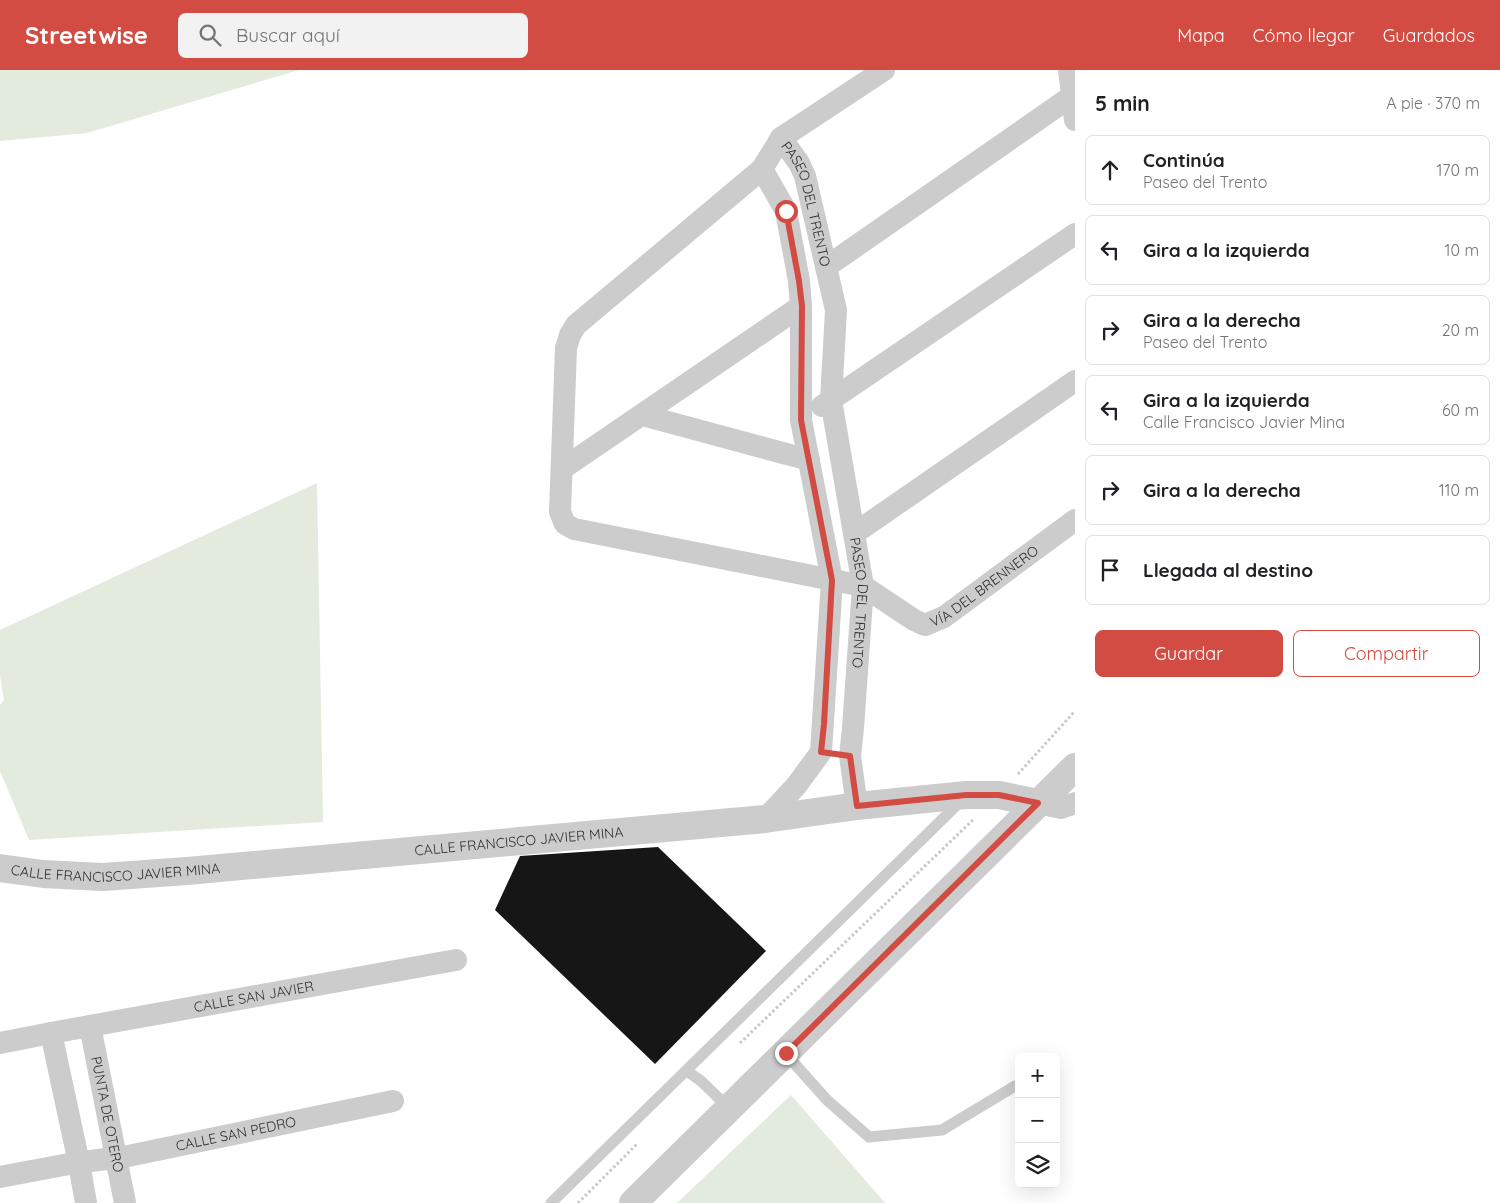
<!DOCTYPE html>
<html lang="es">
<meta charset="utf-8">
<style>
:root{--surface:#fff;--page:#f2f2f2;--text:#202124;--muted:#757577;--line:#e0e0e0;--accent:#d34c43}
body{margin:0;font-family:Quicksand,sans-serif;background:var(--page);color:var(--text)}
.controls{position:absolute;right:15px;bottom:15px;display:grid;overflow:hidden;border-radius:8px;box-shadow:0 5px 20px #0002}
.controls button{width:45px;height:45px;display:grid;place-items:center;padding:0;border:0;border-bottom:1px solid var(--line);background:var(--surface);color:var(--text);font:25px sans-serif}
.stop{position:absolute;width:15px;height:15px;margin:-11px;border:4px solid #d34c43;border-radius:50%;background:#fff}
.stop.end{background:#d34c43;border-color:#fff;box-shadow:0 1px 5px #0008}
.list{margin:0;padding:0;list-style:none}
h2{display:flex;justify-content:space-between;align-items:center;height:65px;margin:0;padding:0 20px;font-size:21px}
h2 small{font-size:16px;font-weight:400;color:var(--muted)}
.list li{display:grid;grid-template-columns:32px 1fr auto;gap:15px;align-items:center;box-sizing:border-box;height:70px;margin:0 10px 10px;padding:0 10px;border:1px solid var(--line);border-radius:8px}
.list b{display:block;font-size:19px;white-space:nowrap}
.list p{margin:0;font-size:16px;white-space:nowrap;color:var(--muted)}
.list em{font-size:16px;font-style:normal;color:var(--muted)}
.actions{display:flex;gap:10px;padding:15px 20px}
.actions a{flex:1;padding:11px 0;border:1px solid var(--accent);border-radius:8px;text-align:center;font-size:18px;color:var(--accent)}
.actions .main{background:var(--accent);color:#fff}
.icon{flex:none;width:28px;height:28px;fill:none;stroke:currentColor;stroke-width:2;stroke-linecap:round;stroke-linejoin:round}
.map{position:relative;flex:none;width:1075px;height:1133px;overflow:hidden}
header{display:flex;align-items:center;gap:30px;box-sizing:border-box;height:70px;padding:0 25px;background:var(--accent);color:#fff}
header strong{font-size:24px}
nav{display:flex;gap:28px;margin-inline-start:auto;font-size:18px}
.search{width:350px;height:45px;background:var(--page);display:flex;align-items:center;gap:12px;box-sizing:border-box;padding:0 18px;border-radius:8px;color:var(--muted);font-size:19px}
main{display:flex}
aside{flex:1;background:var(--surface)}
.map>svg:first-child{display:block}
</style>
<header>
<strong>Streetwise</strong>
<div class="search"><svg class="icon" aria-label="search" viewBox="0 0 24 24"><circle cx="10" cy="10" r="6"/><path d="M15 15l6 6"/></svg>Buscar aquí</div>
<nav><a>Mapa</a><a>Cómo llegar</a><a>Guardados</a></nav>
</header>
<main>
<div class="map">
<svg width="1075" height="1133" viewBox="0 0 1075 1133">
<rect width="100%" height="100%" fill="#fff"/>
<!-- green -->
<g fill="#e3eade">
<polygon points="0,0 299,0 87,63 0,71"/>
<polygon points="317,413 323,752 29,770 0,701 0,635 4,630 0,606 0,560"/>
<polygon points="791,1025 885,1133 677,1133"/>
</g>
<!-- building -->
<polygon fill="#161616" points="658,777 766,881 655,994 495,840 520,786"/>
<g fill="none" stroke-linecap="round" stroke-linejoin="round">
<!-- path -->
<g stroke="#c9c9c9" stroke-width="3" stroke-dasharray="2.5 2.5" stroke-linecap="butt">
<polyline points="1018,704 1075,641"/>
<polyline points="740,973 974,749"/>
<polyline points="578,1133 637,1074"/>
</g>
<!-- service -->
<g stroke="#ccc" stroke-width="11">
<polyline points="785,983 827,1030 869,1067 942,1060 1015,1016"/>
<polyline points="687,1001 701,1011 729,1038"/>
<polyline points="551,1133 962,730"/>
</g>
<!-- minor -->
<g stroke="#ccc" stroke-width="22">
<path id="s1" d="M884,0L781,68L762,99L576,255L570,265L566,278L560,442L565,454L574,459L863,516L914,550L925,555L944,547L1075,450"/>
<polyline points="1069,0 1075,50"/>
<path id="s2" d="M781,68L799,93L805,106L836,240L831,330L863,516L853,658L850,686L857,736"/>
<polyline points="762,99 786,141 799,211 801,236 801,350 832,510 821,682 796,716 765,749"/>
<polyline points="826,197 1072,26"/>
<polyline points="822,336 1075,164"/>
<polyline points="642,345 809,390"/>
<polyline points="562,399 801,236"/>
<polyline points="855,463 1075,311"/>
<polyline points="1038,733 1061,738 1075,733"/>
<path id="s3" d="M90,956L125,1133"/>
<polyline points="51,963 79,1093 86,1133"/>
<path id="s4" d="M0,973L51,963L456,890"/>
<path id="s5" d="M0,1107L69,1094L128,1086L393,1031"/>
</g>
<!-- tertiary -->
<g stroke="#ccc" stroke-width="28">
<path id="s6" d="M0,798L43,804L103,807L187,801L765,749L857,736L966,725H999L1038,733"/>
<polyline points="633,1133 1075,697"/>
</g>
</g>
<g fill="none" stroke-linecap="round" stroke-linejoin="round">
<!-- route -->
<polyline stroke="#d34c43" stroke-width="6" points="786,983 1038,733 999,725 966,725 857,736 850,686 821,682 824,654 832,510 801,350 802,236 799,211 786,141"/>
</g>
<g text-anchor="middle" stroke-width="5" stroke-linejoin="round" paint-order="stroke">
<!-- street labels -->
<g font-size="14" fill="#2f2f2f" stroke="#fff">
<text dy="5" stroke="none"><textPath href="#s2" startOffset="72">PASEO DEL TRENTO</textPath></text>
<text dy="5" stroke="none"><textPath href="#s1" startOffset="1054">VÍA DEL BRENNERO</textPath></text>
<text dy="5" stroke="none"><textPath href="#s2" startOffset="478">PASEO DEL TRENTO</textPath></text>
<text dy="5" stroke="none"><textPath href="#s6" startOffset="521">CALLE FRANCISCO JAVIER MINA</textPath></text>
<text dy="5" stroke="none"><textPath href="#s6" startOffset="116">CALLE FRANCISCO JAVIER MINA</textPath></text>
<text dy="5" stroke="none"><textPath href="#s4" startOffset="258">CALLE SAN JAVIER</textPath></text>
<text dy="5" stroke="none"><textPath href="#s3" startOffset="90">PUNTA DE OTERO</textPath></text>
<text dy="5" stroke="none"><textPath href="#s5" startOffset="240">CALLE SAN PEDRO</textPath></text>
</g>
</g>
</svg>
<div class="controls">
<button>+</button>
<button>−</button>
<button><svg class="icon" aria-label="layers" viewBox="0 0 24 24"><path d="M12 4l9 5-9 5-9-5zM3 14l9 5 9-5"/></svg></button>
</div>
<div class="stop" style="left:786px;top:141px"></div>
<div class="stop end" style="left:786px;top:983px"></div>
</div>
<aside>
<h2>5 min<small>A pie · 370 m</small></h2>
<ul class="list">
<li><svg class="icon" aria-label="ahead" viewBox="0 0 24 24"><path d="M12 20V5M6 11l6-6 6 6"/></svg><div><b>Continúa</b><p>Paseo del Trento</p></div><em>170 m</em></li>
<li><svg class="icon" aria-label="left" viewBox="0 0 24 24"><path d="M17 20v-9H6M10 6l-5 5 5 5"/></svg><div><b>Gira a la izquierda</b></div><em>10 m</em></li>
<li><svg class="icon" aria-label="right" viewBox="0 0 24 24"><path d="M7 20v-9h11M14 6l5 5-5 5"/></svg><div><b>Gira a la derecha</b><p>Paseo del Trento</p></div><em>20 m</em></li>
<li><svg class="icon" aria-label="left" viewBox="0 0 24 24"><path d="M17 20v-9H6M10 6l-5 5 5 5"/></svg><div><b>Gira a la izquierda</b><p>Calle Francisco Javier Mina</p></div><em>60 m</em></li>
<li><svg class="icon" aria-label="right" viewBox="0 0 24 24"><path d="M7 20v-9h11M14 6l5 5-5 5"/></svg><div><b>Gira a la derecha</b></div><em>110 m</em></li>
<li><svg class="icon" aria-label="arrive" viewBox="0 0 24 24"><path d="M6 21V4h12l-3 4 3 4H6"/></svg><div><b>Llegada al destino</b></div></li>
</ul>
<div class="actions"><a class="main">Guardar</a><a>Compartir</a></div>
</aside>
</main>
